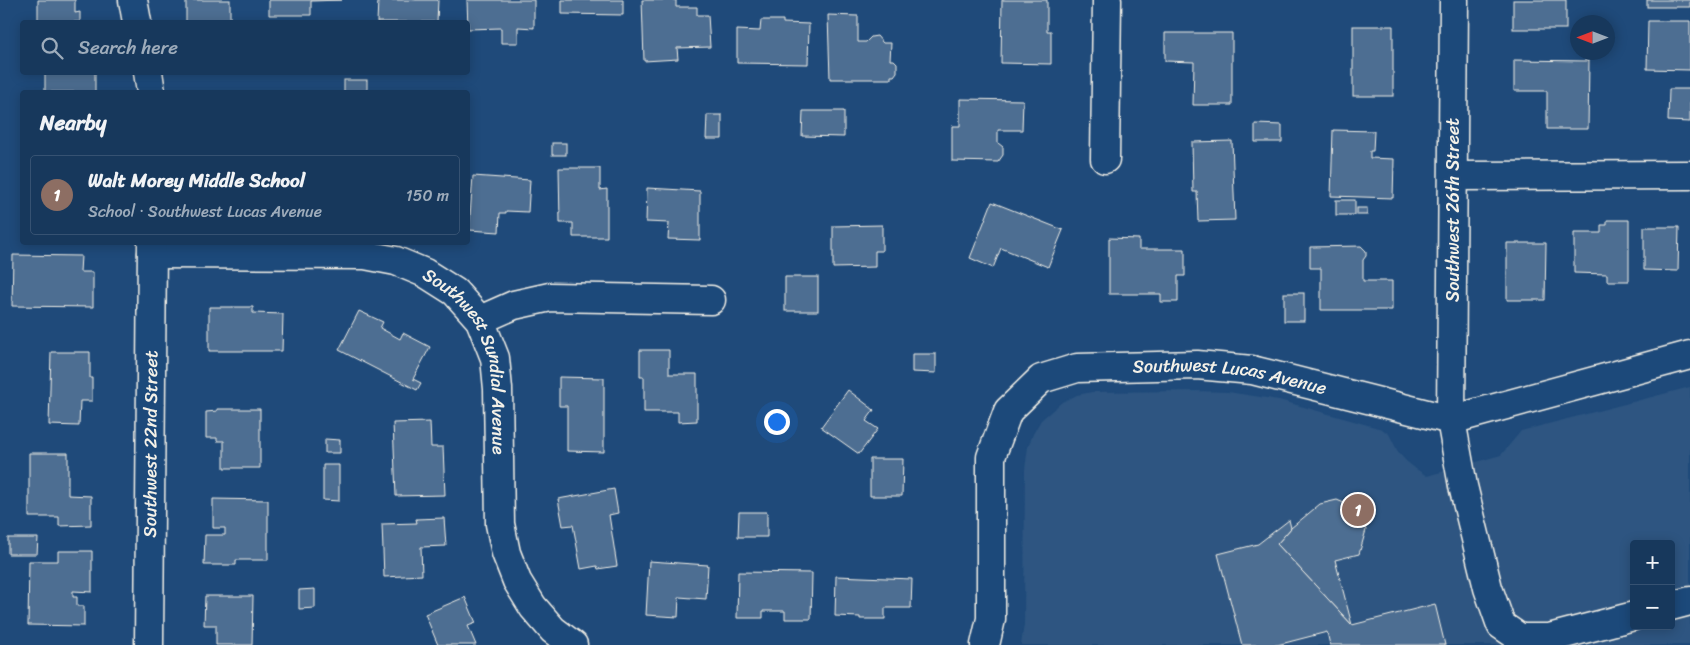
<!DOCTYPE html>
<meta charset="utf-8">
<style>
:root{--surface:#17385c;--page:#203f62;--text:#f1f3f6;--muted:#9eacbb;--line:#365272;--accent:#ff9aa2}
body{margin:0;font-family:Sriracha,sans-serif;background:var(--page);color:var(--text)}
.controls{position:absolute;right:15px;bottom:15px;display:grid;overflow:hidden;border-radius:5px;box-shadow:0 2px 12px #0003}
.controls button{width:45px;height:45px;display:grid;place-items:center;padding:0;border:0;border-bottom:1px solid var(--line);background:var(--surface);color:var(--text);font:25px sans-serif}
.compass{position:absolute;left:1570px;top:15px;width:45px;height:45px;border-radius:50%;background:var(--surface);box-shadow:0 2px 12px #0003;rotate:270deg}
.you{position:absolute;left:776px;top:421px;width:18px;height:18px;margin:-12px;border:4px solid #fff;border-radius:50%;background:#1a73e8;box-shadow:0 0 0 8px #1a73e833}
.badge{display:grid;place-items:center;width:32px;height:32px;border-radius:50%;background:var(--accent);color:#fff;font-size:16px;font-weight:700}
.pin{position:absolute;translate:-50% -50%;border:2px solid #fff;box-shadow:0 1px 5px #0006}
.list{margin:0;padding:0;list-style:none}
h2{display:flex;justify-content:space-between;align-items:center;height:65px;margin:0;padding:0 20px;font-size:21px}
h2 small{font-size:16px;font-weight:400;color:var(--muted)}
.list li{display:grid;grid-template-columns:32px 1fr auto;gap:15px;align-items:center;box-sizing:border-box;height:80px;margin:0 10px 10px;padding:0 10px;border:1px solid var(--line);border-radius:5px}
.list b{display:block;font-size:19px;white-space:nowrap}
.list p{margin:0;font-size:16px;white-space:nowrap;color:var(--muted)}
.list em{font-size:16px;font-style:normal;color:var(--muted)}
.icon{flex:none;width:28px;height:28px;fill:none;stroke:currentColor;stroke-width:2;stroke-linecap:round;stroke-linejoin:round}
.map{position:relative;flex:none;width:1690px;height:645px;overflow:hidden}
.search{position:absolute;background:var(--surface);box-shadow:0 2px 12px #0003;left:20px;top:20px;width:450px;height:55px;display:flex;align-items:center;gap:12px;box-sizing:border-box;padding:0 18px;border-radius:5px;color:var(--muted);font-size:19px}
.panel{position:absolute;background:var(--surface);box-shadow:0 2px 12px #0003;left:20px;top:90px;width:450px;height:155px;border-radius:5px}
.map>svg:first-child{display:block}
</style>
<div class="map">
<svg width="1690" height="645" viewBox="0 0 1690 645">
<rect width="100%" height="100%" fill="#1f4a7a"/>
<filter id="ink" filterUnits="userSpaceOnUse"><feTurbulence type="fractalNoise" baseFrequency=".02" numOctaves="2"/><feDisplacementMap in="SourceGraphic" scale="10" xChannelSelector="R" yChannelSelector="G"/><feConvolveMatrix kernelMatrix="1 2 1 2 8 2 1 2 1" color-interpolation-filters="sRGB"/></filter>
<g filter="url(#ink)">
<!-- built -->
<path fill="#2d5581" fill-rule="evenodd" d="M1690,387V645H1021L1024,624L1025,469L1028,447L1033,434L1041,420L1062,402L1077,395L1092,392L1195,391L1228,392L1279,400L1382,429L1389,434L1398,452L1406,461L1416,469L1427,476L1501,455L1521,431ZM1634,544H1671V626H1634Z"/>
<!-- building -->
<g fill="#4d6e92" stroke="#f4f1e8">
<polygon points="38,0 75,0 75,13 80,12 80,22 38,22"/>
<rect x="186" y="0" width="44" height="22"/>
<polygon points="269,0 342,0 311,1 311,15 269,15"/>
<polygon points="378,0 438,0 437,22 377,22"/>
<polygon points="467,0 534,0 534,28 518,27 518,43 501,43 501,28 468,29"/>
<polygon points="562,0 623,0 623,15 562,14"/>
<polygon points="642,0 676,0 676,7 697,7 697,15 708,15 710,47 677,48 678,59 644,61"/>
<polygon points="1002,0 1047,0 1047,31 1051,31 1051,64 1001,63"/>
<rect x="1513" y="0" width="53" height="29"/>
<rect x="1647" y="0" width="43" height="7"/>
<polygon points="828,15 858,16 858,42 866,42 871,37 877,36 883,43 891,43 890,60 894,60 897,63 897,72 894,76 891,76 891,79 830,79"/>
<polygon points="761,20 783,20 783,23 809,24 808,64 737,63 737,30 760,31"/>
<polygon points="1648,21 1690,21 1690,70 1647,69"/>
<rect x="1353" y="26" width="40" height="70"/>
<polygon points="1165,33 1232,33 1232,105 1193,105 1194,62 1165,61"/>
<polygon points="1514,60 1589,61 1588,129 1547,129 1547,91 1514,91"/>
<rect x="45" y="72" width="50" height="20"/>
<rect x="344" y="80" width="23" height="12"/>
<polygon points="1669,89 1690,89 1690,122 1668,121"/>
<polygon points="960,99 1023,100 1022,130 998,130 998,143 1003,147 1003,155 998,162 952,161 952,126 960,126"/>
<polygon points="803,111 844,111 844,137 802,136"/>
<polygon points="707,115 722,115 722,139 706,139"/>
<polygon points="1255,124 1282,125 1282,142 1255,142"/>
<polygon points="1333,130 1374,131 1373,151 1370,151 1370,158 1394,159 1393,198 1331,196"/>
<polygon points="1232,141 1235,220 1198,221 1197,192 1193,192 1192,142"/>
<rect x="552" y="143" width="14" height="12"/>
<polygon points="559,168 600,168 600,190 607,189 607,237 573,237 573,223 560,223"/>
<polygon points="473,176 530,180 528,212 506,211 506,213 500,213 499,232 469,230"/>
<polygon points="647,188 700,191 700,240 668,239 669,223 646,222"/>
<rect x="1336" y="200" width="19" height="15"/>
<polygon points="992,202 1063,230 1048,267 1001,248 993,268 970,258"/>
<rect x="1357" y="208" width="10" height="7"/>
<polygon points="1607,220 1629,220 1629,281 1607,281 1607,274 1574,273 1574,233 1601,233 1601,225 1607,225"/>
<polygon points="882,225 882,251 875,251 875,267 833,268 833,226"/>
<polygon points="1644,227 1679,227 1678,271 1644,270"/>
<polygon points="1109,238 1139,239 1139,249 1185,249 1185,276 1178,276 1178,302 1161,302 1161,294 1109,294"/>
<polygon points="1507,243 1546,243 1545,300 1507,300"/>
<polygon points="1361,246 1366,251 1366,256 1363,260 1363,281 1392,281 1392,310 1321,310 1321,268 1310,268 1310,247"/>
<polygon points="13,255 81,256 80,272 93,272 93,307 12,306"/>
<rect x="785" y="277" width="33" height="34"/>
<rect x="1284" y="293" width="20" height="28"/>
<polygon points="209,307 253,307 253,313 283,314 282,351 209,351"/>
<polygon points="359,311 383,322 380,328 400,339 403,333 430,347 413,379 421,383 417,390 339,350"/>
<polygon points="640,350 669,350 669,374 697,374 697,421 678,422 678,412 644,412 644,377 640,377"/>
<polygon points="51,352 90,352 90,378 92,378 92,401 80,401 79,426 49,425"/>
<polygon points="912,354 936,354 936,373 912,372"/>
<polygon points="559,377 604,378 604,452 567,451 567,406 559,406"/>
<polygon points="848,390 874,410 866,421 878,429 859,454 821,427"/>
<polygon points="217,409 260,409 260,468 224,468 224,441 217,441 217,438 206,438 206,412 217,411"/>
<polygon points="430,422 431,447 443,447 445,495 396,496 393,423"/>
<polygon points="325,439 340,440 340,453 325,453"/>
<polygon points="29,453 68,453 68,495 91,496 91,525 59,526 59,517 29,517"/>
<polygon points="870,459 903,459 902,496 870,496"/>
<polygon points="323,465 339,465 339,501 323,500"/>
<polygon points="614,489 618,513 609,515 617,566 598,569 597,566 581,569 573,525 563,526 558,499"/>
<polygon points="213,499 268,500 268,560 236,560 236,565 204,565 205,535 225,535 225,528 213,528"/>
<polygon points="1337,500 1360,510 1366,530 1359,554 1335,560 1352,625 1277,544 1291,528 1320,504"/>
<polygon points="739,512 767,512 767,537 738,537"/>
<polygon points="444,518 446,546 421,547 422,575 384,577 382,524 417,523 416,519"/>
<polygon points="1289,520 1291,528 1277,544 1352,625 1435,604 1445,645 1330,645 1327,632 1277,645 1242,645 1218,554 1258,544"/>
<polygon points="8,538 38,538 37,554 8,554"/>
<polygon points="58,551 92,551 92,592 73,591 73,597 77,597 77,606 84,606 84,626 28,625 29,561 58,561"/>
<polygon points="649,561 708,565 706,599 679,597 678,617 646,615"/>
<polygon points="738,572 812,573 811,619 785,619 785,611 763,611 763,618 737,618"/>
<polygon points="836,576 912,579 911,608 885,608 885,619 860,619 860,617 835,616"/>
<polygon points="315,589 315,608 299,609 299,590"/>
<polygon points="205,596 253,596 252,645 216,645 216,625 204,625"/>
<polygon points="465,597 476,623 468,626 476,645 438,645 425,614"/>
</g>
<g fill="none" stroke-linecap="round" stroke-linejoin="round">
<defs>
<g id="minor">
<polyline points="133,0 137,22"/>
<polyline points="1454,0 1451,420 1463,486 1488,588 1501,625 1520,638 1549,638 1634,616"/>
<polyline points="148,72 151,92"/>
<polyline points="1105,159 1107,0"/>
<polyline points="1454,176 1690,175"/>
<path id="s1" d="M152,254L365,255L396,261L425,273L455,292L480,320L495,358L498,389L500,524L506,553L517,581L533,607L553,630L573,645"/>
<polyline points="480,320 514,305 550,297 711,300"/>
<polyline points="1671,606 1690,601"/>
<path id="s2" d="M149,645L152,242"/>
<path id="s3" d="M985,645L991,619V457L1008,411L1041,379L1077,368L1197,365L1252,370L1451,420L1690,355"/>
</g>
</defs>
<!-- minor casing -->
<use href="#minor" stroke="#f4f1e8" stroke-width="31"/>
<!-- minor -->
<use href="#minor" stroke="#1f4a7a" stroke-width="28"/>
</g>
</g>
<g text-anchor="middle" stroke-width="5" stroke-linejoin="round" paint-order="stroke">
<!-- street labels -->
<g font-size="18" fill="#f4f1e8" stroke="#1f4a7a">
<text transform="translate(1453 210) rotate(-90)" y="6">Southwest 26th Street</text>
<text dy="6" stroke="none"><textPath href="#s1" startOffset="381">Southwest Sundial Avenue</textPath></text>
<text dy="6" stroke="none"><textPath href="#s3" startOffset="475">Southwest Lucas Avenue</textPath></text>
<text dy="6" stroke="none"><textPath href="#s2" startOffset="201">Southwest 22nd Street</textPath></text>
</g>
</g>
</svg>
<div class="controls">
<button>+</button>
<button>−</button>
</div>
<svg class="compass" viewBox="-18 -18 36 36"><path d="M0-13l5 13h-10z" fill="#e53935"/><path d="M0 13l5-13h-10z" fill="#9eacbb"/></svg>
<div class="you"></div>
<div class="pin badge" style="left:1358px;top:510px;background:#8d6e63">1</div>
<div class="search"><svg class="icon" aria-label="search" viewBox="0 0 24 24"><circle cx="10" cy="10" r="6"/><path d="M15 15l6 6"/></svg>Search here</div>
<section class="panel">
<h2>Nearby<small></small></h2>
<ul class="list">
<li><span class="badge" style="background:#8d6e63">1</span><div><b>Walt Morey Middle School</b><p>School · Southwest Lucas Avenue</p></div><em>150 m</em></li>
</ul>
</section>
</div>
